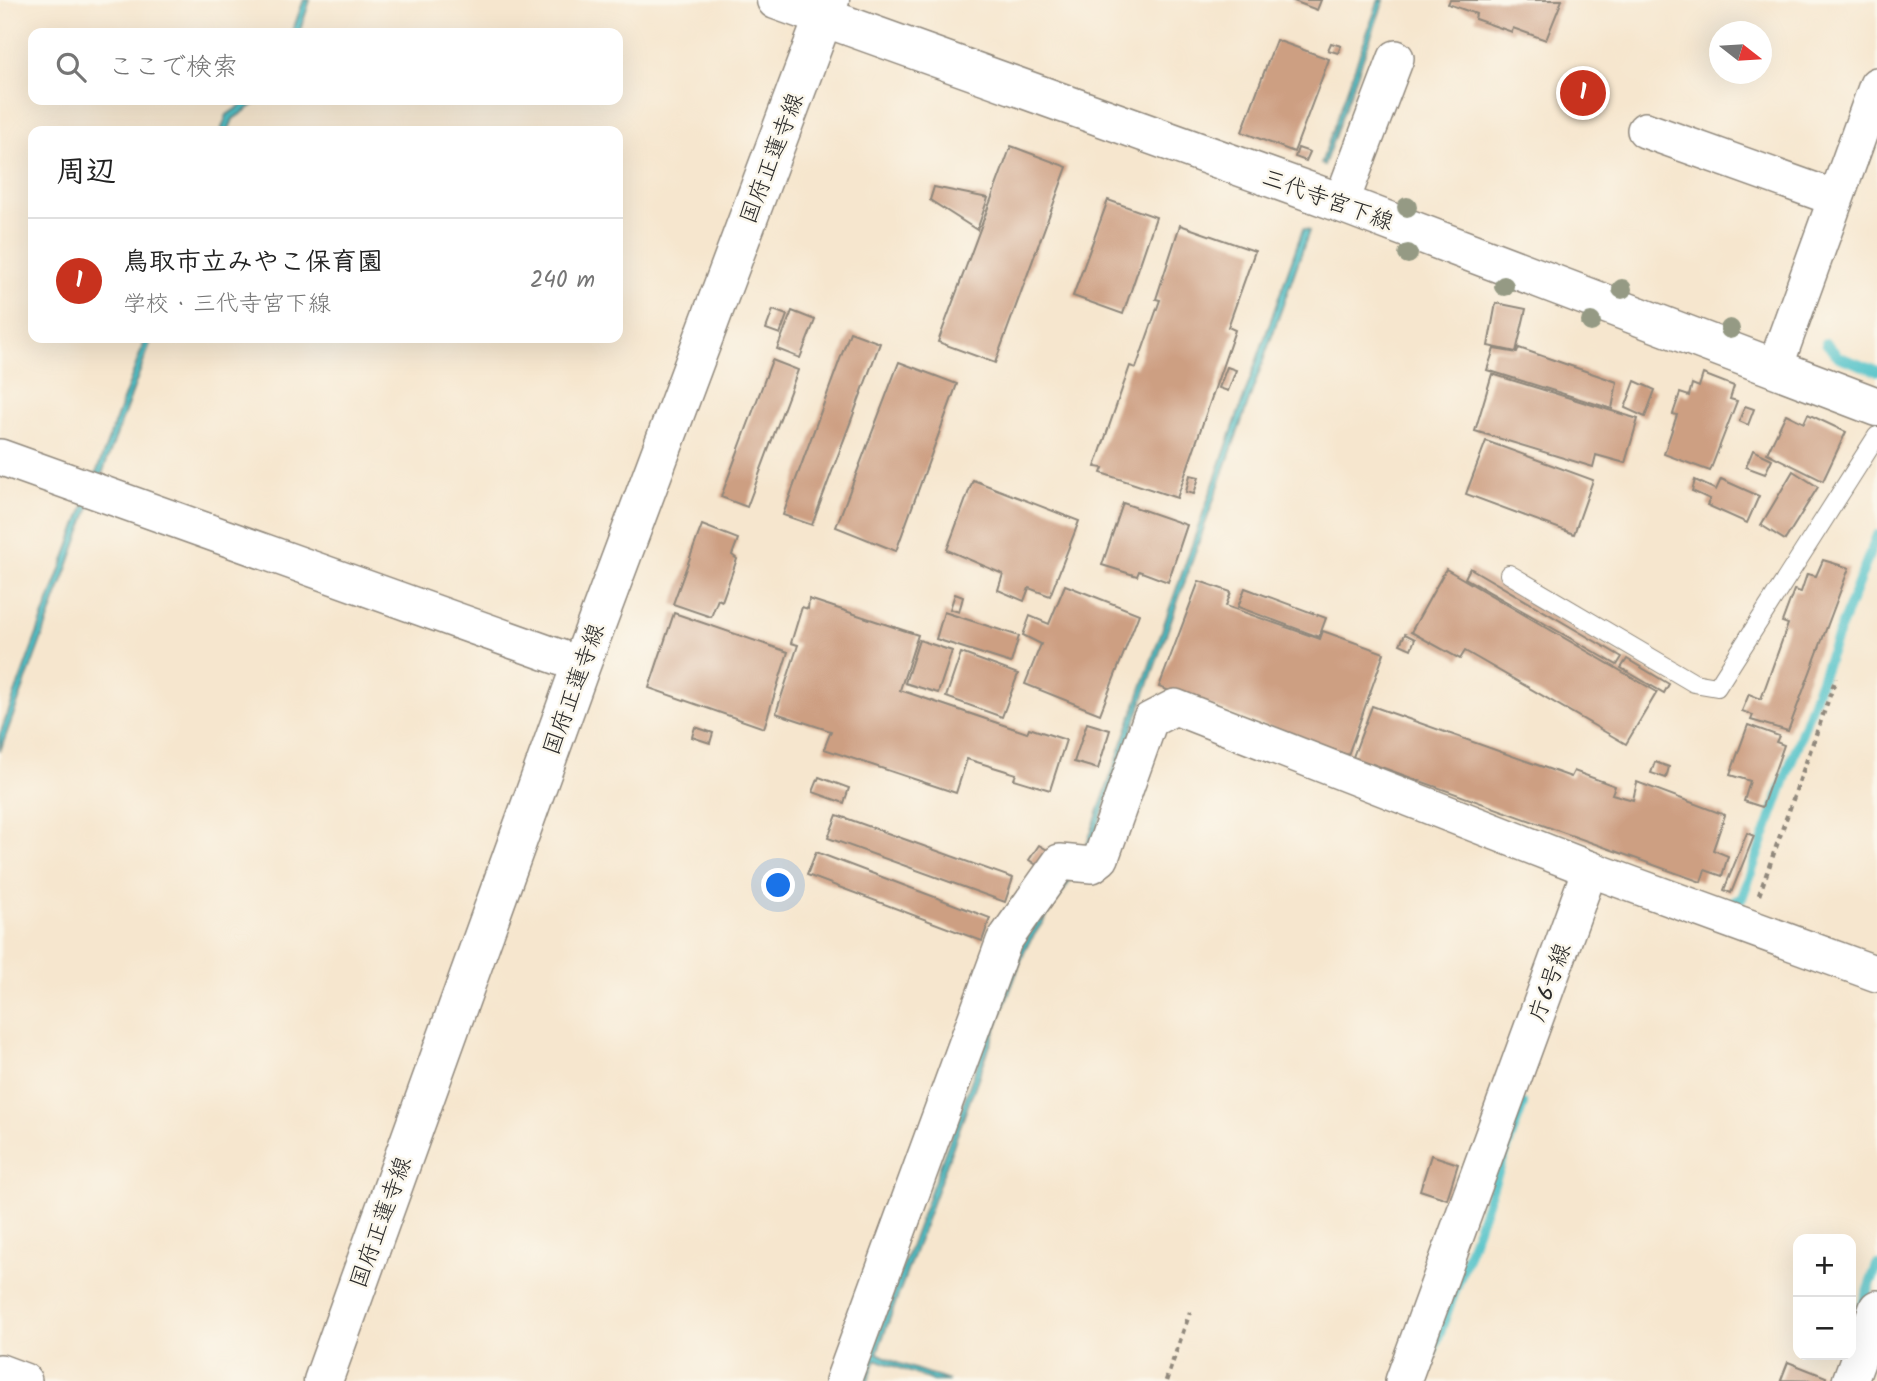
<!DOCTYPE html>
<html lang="ja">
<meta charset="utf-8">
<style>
:root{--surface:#fff;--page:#f2f2f2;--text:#222;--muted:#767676;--line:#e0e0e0;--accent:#c8321e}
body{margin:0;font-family:Kalam,"Klee One",sans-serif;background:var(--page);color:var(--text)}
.controls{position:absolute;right:21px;bottom:21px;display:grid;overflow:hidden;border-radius:14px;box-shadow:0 7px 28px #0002}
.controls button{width:63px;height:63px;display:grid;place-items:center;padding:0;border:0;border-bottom:2px solid var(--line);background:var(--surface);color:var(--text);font:35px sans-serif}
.compass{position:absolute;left:1709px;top:21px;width:63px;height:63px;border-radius:50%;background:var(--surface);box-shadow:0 7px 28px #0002;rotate:107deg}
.you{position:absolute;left:779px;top:886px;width:24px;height:24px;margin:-18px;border:5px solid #fff;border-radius:50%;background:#1a73e8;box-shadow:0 0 0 10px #1a73e833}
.badge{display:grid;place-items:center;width:46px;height:46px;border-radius:50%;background:var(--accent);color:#fff;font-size:23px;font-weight:700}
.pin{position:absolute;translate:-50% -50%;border:4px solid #fff;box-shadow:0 2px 7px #0006}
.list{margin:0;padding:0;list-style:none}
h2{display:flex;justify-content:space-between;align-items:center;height:91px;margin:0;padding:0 28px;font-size:30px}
h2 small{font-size:23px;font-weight:400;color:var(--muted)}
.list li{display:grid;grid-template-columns:46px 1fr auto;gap:21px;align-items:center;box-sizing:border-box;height:126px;padding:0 28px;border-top:2px solid var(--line)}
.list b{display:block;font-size:26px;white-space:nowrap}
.list p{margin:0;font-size:23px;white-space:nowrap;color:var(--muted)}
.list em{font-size:23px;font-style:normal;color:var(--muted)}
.icon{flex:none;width:38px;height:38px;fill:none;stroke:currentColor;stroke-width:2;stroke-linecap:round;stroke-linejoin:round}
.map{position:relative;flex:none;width:1877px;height:1381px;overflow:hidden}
.search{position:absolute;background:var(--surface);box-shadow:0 7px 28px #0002;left:28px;top:28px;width:595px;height:77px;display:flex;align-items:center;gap:18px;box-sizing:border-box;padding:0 24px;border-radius:14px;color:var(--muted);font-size:26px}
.panel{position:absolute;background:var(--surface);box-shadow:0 7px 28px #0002;left:28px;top:126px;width:595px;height:217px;border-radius:14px}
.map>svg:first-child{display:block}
</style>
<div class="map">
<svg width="1877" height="1381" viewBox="0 0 1877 1381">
<rect width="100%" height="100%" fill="#fbf7ec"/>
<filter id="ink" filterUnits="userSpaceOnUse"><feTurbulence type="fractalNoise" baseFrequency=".0143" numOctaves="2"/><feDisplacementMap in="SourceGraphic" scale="14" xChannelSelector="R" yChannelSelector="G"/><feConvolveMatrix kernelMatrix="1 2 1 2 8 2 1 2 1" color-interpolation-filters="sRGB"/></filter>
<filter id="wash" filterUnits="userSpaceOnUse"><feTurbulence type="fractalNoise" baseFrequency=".00686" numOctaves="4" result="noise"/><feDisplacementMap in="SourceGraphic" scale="28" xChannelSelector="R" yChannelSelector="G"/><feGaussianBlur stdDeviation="1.57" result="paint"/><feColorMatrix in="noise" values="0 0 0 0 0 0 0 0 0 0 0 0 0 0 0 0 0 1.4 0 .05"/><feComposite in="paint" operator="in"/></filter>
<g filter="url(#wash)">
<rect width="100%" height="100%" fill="#f6e6ce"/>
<!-- water -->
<g fill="#55c3c9" stroke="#40777a" stroke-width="2">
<polygon points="304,0 310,0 299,33 292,33"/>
<polygon points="1379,0 1384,0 1324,165 1321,164"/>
<polygon points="249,100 261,100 233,119 228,131 221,131 227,115"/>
<polygon points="1303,229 1309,231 1088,854 1026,947 877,1353 897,1363 949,1381 933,1381 876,1359 868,1381 861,1381 1023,941 1085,850"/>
<polygon points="146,338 152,338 0,751 0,735"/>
</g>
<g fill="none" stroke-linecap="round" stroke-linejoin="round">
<!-- stream -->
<g stroke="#55c3c9" stroke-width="10">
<polyline points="1826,343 1839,357 1877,371"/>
<polyline points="1723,902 1729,904 1742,898 1828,660 1877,535"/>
<polyline points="1862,1306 1877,1265"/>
<polyline points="1422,1381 1523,1104"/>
</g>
</g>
<g id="blocks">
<!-- building -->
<g fill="#cd9f82">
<polygon points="1291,0 1321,0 1317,10"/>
<polygon points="1450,0 1562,0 1546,40 1513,28 1512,32 1475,19 1476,14 1448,4"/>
<polygon points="1276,40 1329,59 1294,152 1242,132"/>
<polygon points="1331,43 1341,46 1338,53 1328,50"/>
<polygon points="1011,146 1067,167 995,363 938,342"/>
<polygon points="1298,148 1310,152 1306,161 1295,157"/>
<polygon points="934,187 988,198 977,230 930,200"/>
<polygon points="1108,200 1156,217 1123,314 1073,296"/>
<polygon points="1180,225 1255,251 1228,327 1235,330 1177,498 1101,473 1103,468 1095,467 1130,366 1136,368 1160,300 1156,299"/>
<polygon points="1496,303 1526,309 1516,352 1488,346"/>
<polygon points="773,310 787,315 780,334 766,329"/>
<polygon points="792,311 815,320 800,358 777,349"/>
<polygon points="850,332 880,343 812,525 783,515"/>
<polygon points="1519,348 1617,382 1612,409 1487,370 1494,349 1517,353"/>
<polygon points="772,360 798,370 747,507 721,497"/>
<polygon points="899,362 957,384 896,551 836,527"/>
<polygon points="1227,367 1236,370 1228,391 1219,388"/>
<polygon points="1492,374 1638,419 1625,463 1596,455 1593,467 1475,431"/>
<polygon points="1703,374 1734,386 1730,399 1737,401 1710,471 1664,454 1677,415 1673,414 1680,393 1689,396 1692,384 1699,387"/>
<polygon points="1635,381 1655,390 1645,417 1625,408"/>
<polygon points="1745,406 1754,409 1748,425 1739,421"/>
<polygon points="1786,414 1804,423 1808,414 1846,432 1823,481 1767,453"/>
<polygon points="1486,441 1593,480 1574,534 1466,494"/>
<polygon points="1753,450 1772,459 1765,474 1746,467"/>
<polygon points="1793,471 1818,487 1785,540 1761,525"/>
<polygon points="1190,475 1199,477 1194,494 1186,492"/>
<polygon points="1721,479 1759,496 1747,523 1707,505 1710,499 1692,491 1695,480 1716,490"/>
<polygon points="973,480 1079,521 1050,596 1029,588 1024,601 998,590 1003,574 947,550"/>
<polygon points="1123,503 1187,525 1168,582 1139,571 1137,576 1102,565"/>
<polygon points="702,525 738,539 732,555 737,559 722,601 718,599 711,617 673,604"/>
<polygon points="1823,560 1849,568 1788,731 1751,720 1753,715 1742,711 1749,694 1761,699 1788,624 1782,622 1794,590 1801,592 1807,574 1816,576"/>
<polygon points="1470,568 1622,657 1617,665 1465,578"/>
<polygon points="1446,569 1657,692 1626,744 1465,651 1460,659 1411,632"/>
<polygon points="1199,581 1231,592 1226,606 1320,639 1323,631 1384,653 1348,755 1159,687"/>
<polygon points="1065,585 1139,614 1100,714 1025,684 1041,644 1023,635 1030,616 1049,624"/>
<polygon points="1245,588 1326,618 1319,637 1238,607"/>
<polygon points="955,594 963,597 959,612 950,609"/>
<polygon points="809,599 918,635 900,690 1027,733 1029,728 1066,740 1050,790 1014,779 1016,774 967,759 956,793 824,749 831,731 776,713 798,645 791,643 802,607 808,609"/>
<polygon points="944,612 1019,636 1011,663 936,639"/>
<polygon points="674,613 788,652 764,728 649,688"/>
<polygon points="1405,634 1415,639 1411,649 1400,644"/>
<polygon points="919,640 952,651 938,693 905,683"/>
<polygon points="961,653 1018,674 1002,717 946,697"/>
<polygon points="1627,659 1669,684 1664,693 1621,668"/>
<polygon points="1372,706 1571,777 1574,771 1615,786 1612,794 1633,800 1637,782 1725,815 1713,850 1728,856 1722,876 1705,870 1701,882 1353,757"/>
<polygon points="1087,723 1110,730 1098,769 1074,762"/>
<polygon points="1748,725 1779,736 1776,742 1784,745 1762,807 1744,801 1750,781 1730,775"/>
<polygon points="695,727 713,733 710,743 692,737"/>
<polygon points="1655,762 1669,767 1666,778 1651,773"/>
<polygon points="819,777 849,788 844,803 813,792"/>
<polygon points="837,815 1013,878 1005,902 828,838"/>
<polygon points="1747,833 1754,836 1731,893 1724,890"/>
<polygon points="1039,845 1049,851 1038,866 1029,860"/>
<polygon points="816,852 990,918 982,941 807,875"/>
<polygon points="1431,1155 1458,1164 1447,1199 1420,1190"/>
<polygon points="1788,1362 1826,1377 1825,1381 1781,1380"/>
</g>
</g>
</g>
<g filter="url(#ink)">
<use href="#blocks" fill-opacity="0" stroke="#90887c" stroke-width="2"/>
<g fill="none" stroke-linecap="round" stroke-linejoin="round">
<defs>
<polyline id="lane" points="1509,574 1694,683 1717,687 1877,436"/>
<g id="street">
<polyline points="1645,130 1835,198"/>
<polyline points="1341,203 1396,58"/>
<polyline points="1775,367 1877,85"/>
<polyline points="0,457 581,665"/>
<polyline points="0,1372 24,1381"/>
<polyline points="843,1381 1004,941 1060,862 1092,865 1101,858 1150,720 1175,707 1590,869"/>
<polyline points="1403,1381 1590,869 1877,974"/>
<polyline points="1850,1381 1877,1308"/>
</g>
<g id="secondary">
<polyline points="776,0 1341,203 1877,407"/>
<polyline points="323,1381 581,665 830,0"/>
</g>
</defs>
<!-- lane casing -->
<use href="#lane" stroke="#90887c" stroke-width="20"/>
<!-- street casing -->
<use href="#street" stroke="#90887c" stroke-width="38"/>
<!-- secondary casing -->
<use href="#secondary" stroke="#90887c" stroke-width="41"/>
<!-- path -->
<g stroke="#90887c" stroke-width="4.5" stroke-dasharray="5 5" stroke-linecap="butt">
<polyline points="1759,895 1836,678"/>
<polyline points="1166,1381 1190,1312"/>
</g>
<!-- lane -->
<use href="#lane" stroke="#fff" stroke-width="18"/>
<!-- street -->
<use href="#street" stroke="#fff" stroke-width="35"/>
<!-- secondary -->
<use href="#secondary" stroke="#fff" stroke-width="38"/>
</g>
<!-- trees -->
<g fill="#959a84">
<circle cx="1407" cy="207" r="10"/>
<circle cx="1408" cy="254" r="10"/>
<circle cx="1504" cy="286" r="10"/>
<circle cx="1622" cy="289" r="10"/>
<circle cx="1591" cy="322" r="10"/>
<circle cx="1730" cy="329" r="10"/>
</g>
</g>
<g text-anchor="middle" stroke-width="5" stroke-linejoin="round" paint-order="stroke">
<!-- street labels -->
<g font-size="23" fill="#2b2b2b" stroke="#fbf7ec">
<text transform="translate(771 158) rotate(-69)" y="8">国府正蓮寺線</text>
<text transform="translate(1328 199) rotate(20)" y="8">三代寺宮下線</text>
<text transform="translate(573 689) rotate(-70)" y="8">国府正蓮寺線</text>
<text transform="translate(1549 982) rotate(-70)" y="8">庁6号線</text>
<text transform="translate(380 1222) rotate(-70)" y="8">国府正蓮寺線</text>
</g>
</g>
</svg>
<div class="controls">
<button>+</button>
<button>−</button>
</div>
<svg class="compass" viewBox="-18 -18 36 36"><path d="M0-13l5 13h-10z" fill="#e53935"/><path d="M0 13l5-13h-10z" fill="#767676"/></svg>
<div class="you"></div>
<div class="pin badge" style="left:1583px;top:93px">1</div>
<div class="search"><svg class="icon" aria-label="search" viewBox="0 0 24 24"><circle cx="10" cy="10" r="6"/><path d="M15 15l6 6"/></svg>ここで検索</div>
<section class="panel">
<h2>周辺<small></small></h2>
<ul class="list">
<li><span class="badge">1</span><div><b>鳥取市立みやこ保育園</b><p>学校 · 三代寺宮下線</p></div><em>240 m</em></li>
</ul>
</section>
</div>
